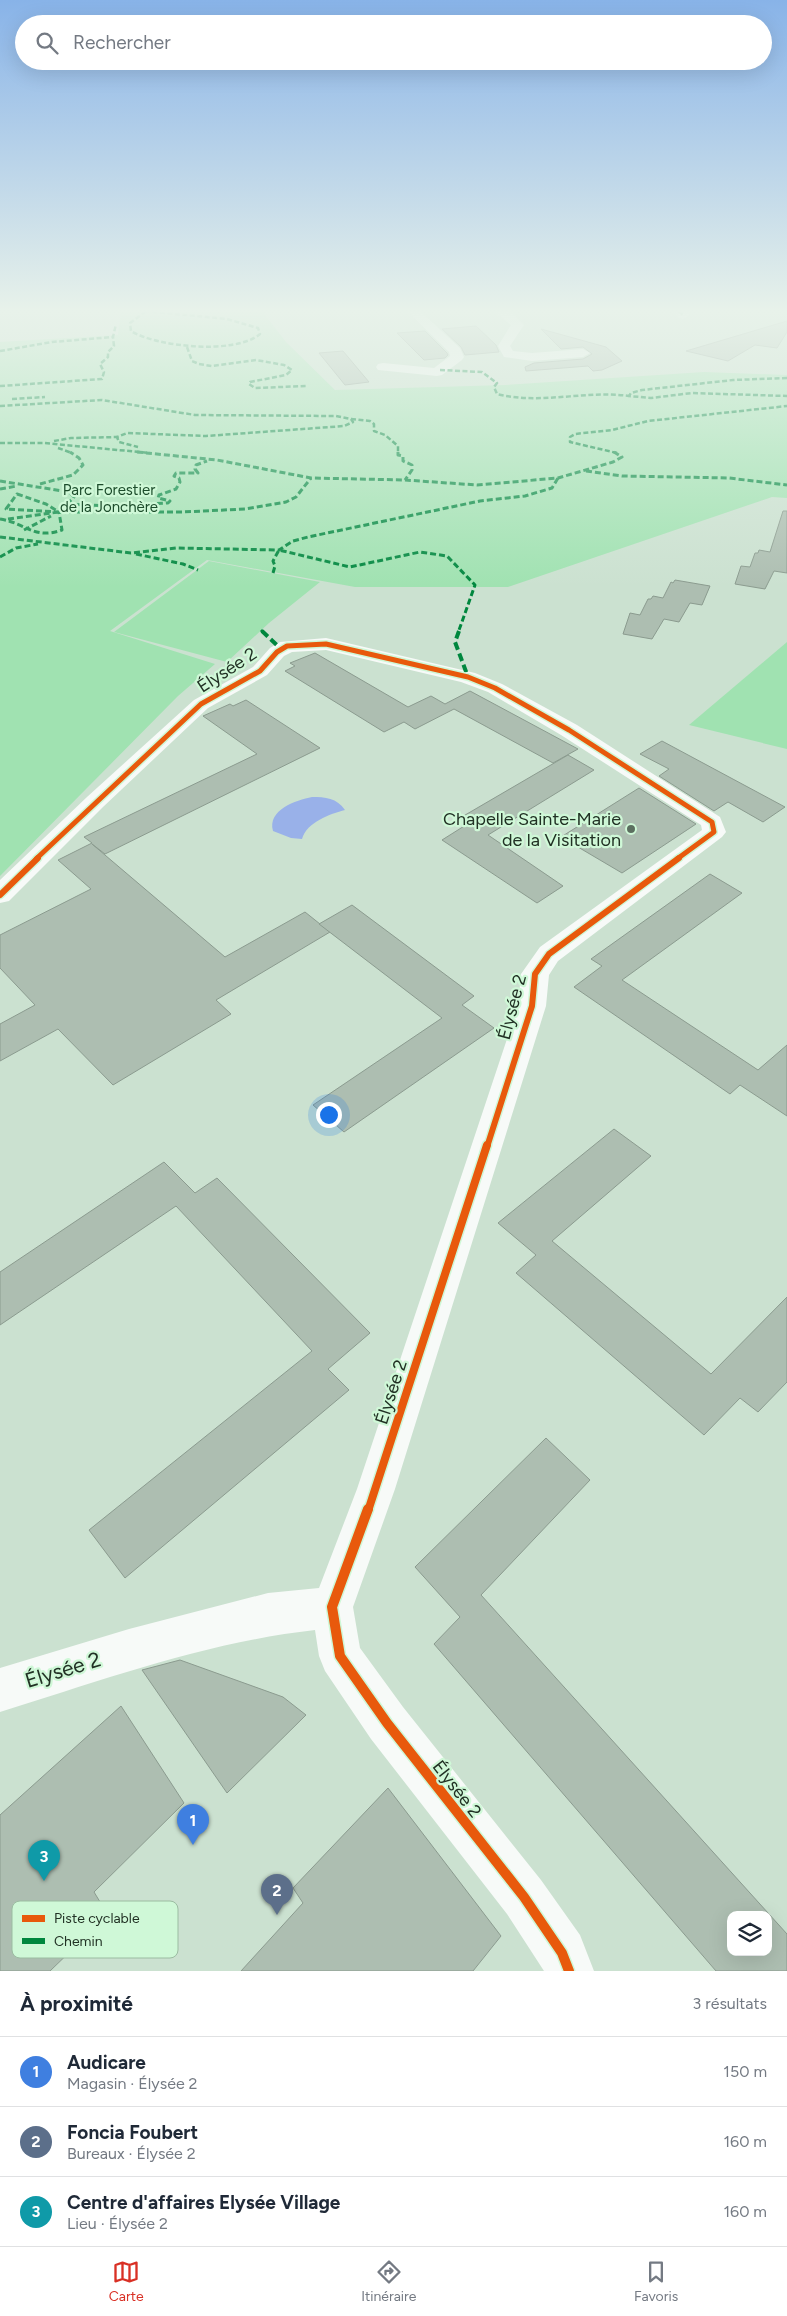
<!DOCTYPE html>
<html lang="fr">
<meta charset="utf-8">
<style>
:root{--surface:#fff;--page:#f6f6f7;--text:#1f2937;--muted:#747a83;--line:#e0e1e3;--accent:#d93025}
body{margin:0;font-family:Figtree,sans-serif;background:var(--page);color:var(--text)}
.controls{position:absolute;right:15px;bottom:15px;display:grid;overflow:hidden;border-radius:10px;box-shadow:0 5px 20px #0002}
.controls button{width:45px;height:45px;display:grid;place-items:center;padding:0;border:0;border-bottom:1px solid var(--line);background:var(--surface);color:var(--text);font:25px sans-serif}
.you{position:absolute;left:328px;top:1114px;width:18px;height:18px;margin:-12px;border:4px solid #fff;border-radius:50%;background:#1a73e8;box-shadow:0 0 0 8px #1a73e833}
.badge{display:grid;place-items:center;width:32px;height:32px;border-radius:50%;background:var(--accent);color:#fff;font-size:16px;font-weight:700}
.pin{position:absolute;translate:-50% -41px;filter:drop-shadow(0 1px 2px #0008)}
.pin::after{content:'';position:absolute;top:26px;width:18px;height:15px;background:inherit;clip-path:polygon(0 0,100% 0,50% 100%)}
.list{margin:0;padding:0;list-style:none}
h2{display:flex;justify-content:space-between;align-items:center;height:65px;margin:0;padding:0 20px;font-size:21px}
h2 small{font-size:16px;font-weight:400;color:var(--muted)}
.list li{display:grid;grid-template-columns:32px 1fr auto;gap:15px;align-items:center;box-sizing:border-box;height:70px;padding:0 20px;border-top:1px solid var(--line)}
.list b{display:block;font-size:19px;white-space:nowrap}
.list p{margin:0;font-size:16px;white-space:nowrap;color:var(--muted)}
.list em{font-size:16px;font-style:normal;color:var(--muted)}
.icon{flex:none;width:28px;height:28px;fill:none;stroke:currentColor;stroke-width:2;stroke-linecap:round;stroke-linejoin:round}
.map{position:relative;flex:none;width:787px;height:1971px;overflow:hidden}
.search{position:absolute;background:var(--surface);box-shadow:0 5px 20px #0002;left:15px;right:15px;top:15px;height:55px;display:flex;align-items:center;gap:12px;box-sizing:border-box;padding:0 18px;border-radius:28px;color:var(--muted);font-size:19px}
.sheet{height:275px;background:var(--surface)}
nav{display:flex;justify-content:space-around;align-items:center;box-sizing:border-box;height:70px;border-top:1px solid var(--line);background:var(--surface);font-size:14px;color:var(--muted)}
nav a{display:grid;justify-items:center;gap:2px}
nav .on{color:var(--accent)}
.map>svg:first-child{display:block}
</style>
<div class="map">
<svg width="787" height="1971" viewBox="0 0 787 1971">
<rect width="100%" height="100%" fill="#cbe1d0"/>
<!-- green -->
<g fill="#a0e2b1">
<polygon points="262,311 286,342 335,390 505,385 704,372 787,375 787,498 772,497 508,587 355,587 207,560 110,631 215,664 178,696 0,876 0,342 118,335 121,312"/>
<polygon points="209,561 320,582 269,623 227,662 114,632"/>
<polygon points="787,642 787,749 689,725"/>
</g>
<!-- water -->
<path fill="#99b1e9" d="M312,797C325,797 337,798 345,810C330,814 307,822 302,839L291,838L273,831C267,810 296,800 312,797Z"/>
<!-- building -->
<g fill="#adbeb1" stroke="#8b9b8f" fill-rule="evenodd">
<polygon points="787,321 787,332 777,348 755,345 728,361 686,351"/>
<polygon points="476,326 496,345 499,352 465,355 461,347 442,329"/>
<polygon points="541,329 606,347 622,361 602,370 593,371 588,366 526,371 525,367 534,363 583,359 592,354 583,347 561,349"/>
<polygon points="425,331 447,353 448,355 445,358 424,360 397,333"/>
<polygon points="343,351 369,382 345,385 319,353"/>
<polygon points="783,511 787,511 787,573 774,571 765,589 735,584 741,566 750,567 755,553 758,553 759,550 770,552"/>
<polygon points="675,580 710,586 702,605 690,603 679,622 664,619 652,639 623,634 630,613 640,615 648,599 651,599 653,596 663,598 671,582 673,583"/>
<polygon points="315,653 408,707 431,696 445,704 470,691 578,749 553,763 454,709 415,729 404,722 384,732 285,671 295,666 290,663"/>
<polygon points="246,700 320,748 105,854 92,844 225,957 305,912 330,932 216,1000 231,1014 113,1085 58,1029 0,1061 0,1024 35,1005 0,968 0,935 91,889 58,860 92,843 84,837 257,754 203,716 230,704 233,706"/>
<polygon points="662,741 785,807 763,822 728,802 714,811 659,776 669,769 640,754"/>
<polygon points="568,755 594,770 488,835 563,886 537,903 442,840 469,823 460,818"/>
<polygon points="639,788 696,824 622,873 561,837"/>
<polygon points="710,874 742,893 622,980 758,1070 787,1045 787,1116 740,1085 730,1094 574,987 602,966 591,959"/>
<polygon points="352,905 474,996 462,1005 494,1028 344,1132 313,1105 442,1018 319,924"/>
<polygon points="614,1129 651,1156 552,1241 711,1374 787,1297 787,1382 758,1412 740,1398 704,1435 516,1273 536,1255 498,1223"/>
<polygon points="164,1162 195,1193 217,1178 370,1333 328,1369 349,1390 125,1578 89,1530 312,1351 176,1206 0,1325 0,1272"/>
<path d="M546,1438L590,1480L481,1595L787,1934V1971H716L434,1644L460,1617L415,1567ZM731,1915H768V1952H731Z"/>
<polygon points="180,1660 283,1697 306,1715 227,1793 142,1670"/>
<polygon points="121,1706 184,1803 94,1892 108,1915 50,1971 0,1971 0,1815"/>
<polygon points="388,1788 501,1936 473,1971 241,1971 303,1903 293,1888"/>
</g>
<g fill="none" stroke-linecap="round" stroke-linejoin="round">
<!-- street -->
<g fill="#f7faf8" fill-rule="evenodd">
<polygon points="407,311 420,311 460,348 464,357 462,360 442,375 437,376 378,370 376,367 378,364 383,363 434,368 450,356 449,352"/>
<polygon points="494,311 511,311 524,325 510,346 513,351 532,353 583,349 590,353 583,357 532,361 504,357 498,346 511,325"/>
<polygon points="673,311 686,311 689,315 683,319 679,318"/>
<path d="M326,638L475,673L502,684L577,725L720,817L726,832L722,837L558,961L549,975L546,1006L395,1489L353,1607L360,1648L403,1707L541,1880L580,1935L594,1971H544L507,1914L371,1739L325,1671L319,1656L315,1630C207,1642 103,1680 0,1712V1668L129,1629L268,1593L319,1588L357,1489L518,1006L521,974L540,947L702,830L701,825L561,735L488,692L461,682L326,650L292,652L284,656L267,675L208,708L103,807L9,901L0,903V880L87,797L194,700L253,667L270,648L280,642Z"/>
</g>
<!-- quiet-far2 -->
<g stroke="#00873e" stroke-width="2.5" stroke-dasharray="5 2.5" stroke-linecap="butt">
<path d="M145,311L227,319L258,328L260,334C235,355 157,347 131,331L130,323L145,312"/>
<polyline points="679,311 683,315"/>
<polyline points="187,347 192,361 199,364 212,366 256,360 284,365 292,370 286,375 250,382 249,384 255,388 306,386"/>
<polyline points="0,351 52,342 113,337"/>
<path d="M440,370L482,372L497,383L494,387L497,394C541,405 585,390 629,396"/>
<polyline points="787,378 733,380 642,390 631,393 629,396 651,398 692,393 787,396"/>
<polyline points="0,386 102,379 104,372 100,364 108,357 108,352 114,346 113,337 116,324"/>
<polyline points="12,399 45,397"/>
<polyline points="0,406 102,400 195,415 336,416 351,419 353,422 344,426 206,436 127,433 117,437 119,442 138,447"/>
<polyline points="351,419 370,421 374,424 374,431 385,435 398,446 398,453"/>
<polyline points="54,441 71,438 117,437"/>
<polyline points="0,443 44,443 150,453"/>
<polyline points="58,448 72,453"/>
<polyline points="617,453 570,442 570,437 575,434 612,430 648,421 787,406"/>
</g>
<!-- quiet-far1 -->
<g stroke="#00873e" stroke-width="3" stroke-dasharray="6 3" stroke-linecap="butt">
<polyline points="137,452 217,460 311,478 405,480 477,485 558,478 613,462 622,457 614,452"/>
<polyline points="398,452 398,455 403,456 403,461 412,465 412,470 405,480"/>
<polyline points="586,471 622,476 729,478 787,485"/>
<polyline points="0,481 69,492 74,497 65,506"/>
<polyline points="40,484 73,475 83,465 79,458 70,452"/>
<polyline points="0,489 17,486"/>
<polygon points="17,494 46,504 59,512 6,509"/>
<polyline points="67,504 111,506 168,503 170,501 158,498 159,495 176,489 180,482 179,478 174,476 176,473 198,473 195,469 196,465 207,461"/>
<polyline points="59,512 182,512 245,509 286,502 296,497 311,478"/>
<path d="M0,519C26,523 34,540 62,530L59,512"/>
<polyline points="8,519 59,512"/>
<polyline points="24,530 51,516"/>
<polyline points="0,537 131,553 176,548 279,550 293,541 308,537 480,501 525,496 552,488 558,478"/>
<polyline points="136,554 183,564 198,570"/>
<polyline points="0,557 16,548 38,544"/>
<polyline points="273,573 275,566 273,561 279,550 350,567 420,552 447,556 475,585 458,633"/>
<polyline points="261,630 264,633"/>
</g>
<!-- quiet -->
<g stroke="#00873e" stroke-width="4" stroke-dasharray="8 4" stroke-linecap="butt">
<polyline points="262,631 281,649"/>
<polyline points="459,631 455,642 468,677"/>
</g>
<defs>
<polyline id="cycleway-far3" points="36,859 201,704 260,671 277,652 287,646 326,644 468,677 495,688 569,730 712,822 714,832 677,859"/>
<g id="cycleway-far2">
<polyline points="0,895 38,858"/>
<polyline points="487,1147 532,1006 535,974 549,954 679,858"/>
</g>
<polyline id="cycleway-far1" points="368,1511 487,1145"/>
<polyline id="cycleway" points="368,1509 332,1607 340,1656 387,1723 524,1897 562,1953 569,1971"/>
</defs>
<!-- cycleway-far3 casing -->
<use href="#cycleway-far3" stroke="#cff8d7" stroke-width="8"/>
<!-- cycleway-far2 casing -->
<use href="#cycleway-far2" stroke="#cff8d7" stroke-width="9"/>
<!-- cycleway-far1 casing -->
<use href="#cycleway-far1" stroke="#cff8d7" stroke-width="11"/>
<!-- cycleway casing -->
<use href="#cycleway" stroke="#cff8d7" stroke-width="13"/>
<!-- cycleway-far3 -->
<use href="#cycleway-far3" stroke="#e8590c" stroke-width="5"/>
<!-- cycleway-far2 -->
<use href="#cycleway-far2" stroke="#e8590c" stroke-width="6"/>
<!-- cycleway-far1 -->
<use href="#cycleway-far1" stroke="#e8590c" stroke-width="8"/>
<!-- cycleway -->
<use href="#cycleway" stroke="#e8590c" stroke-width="10"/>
</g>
<!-- sky -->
<linearGradient id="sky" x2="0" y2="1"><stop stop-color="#88b3e8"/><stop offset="0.53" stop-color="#e8f2ea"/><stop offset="1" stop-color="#e8f2ea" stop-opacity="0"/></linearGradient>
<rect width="787" height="587" fill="url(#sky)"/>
<!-- markers -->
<circle fill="#5c6f60" stroke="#cff8d7" stroke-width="2" cx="631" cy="829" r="5"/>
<g text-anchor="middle" stroke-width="4.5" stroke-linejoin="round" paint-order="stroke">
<!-- far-park labels -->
<g font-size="15" fill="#1c4c2b" stroke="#cff8d7">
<text x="109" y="495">Parc Forestier<tspan x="109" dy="17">de la Jonchère</tspan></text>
</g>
<!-- street labels -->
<g font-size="18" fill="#213124" stroke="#cff8d7">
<text transform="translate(227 670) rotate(-33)" y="6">Élysée 2</text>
<text transform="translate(512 1007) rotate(-75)" y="6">Élysée 2</text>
<text transform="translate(391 1392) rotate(-72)" y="6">Élysée 2</text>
<text transform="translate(457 1789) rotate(52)" y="6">Élysée 2</text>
</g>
<!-- poi labels -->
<g font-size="18" fill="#213124" stroke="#cff8d7" text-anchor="end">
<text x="621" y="825">Chapelle Sainte-Marie<tspan x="621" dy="21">de la Visitation</tspan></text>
</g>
<!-- near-street labels -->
<g font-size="21" fill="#213124" stroke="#cff8d7">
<text transform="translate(63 1670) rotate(-17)" y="7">Élysée 2</text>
</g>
</g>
<!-- legend -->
<rect x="12" y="1901" width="166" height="57" rx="8" fill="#cff8d7" stroke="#9bbca1" stroke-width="1"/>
<rect x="22" y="1915" width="23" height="7" fill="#e8590c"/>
<rect x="22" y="1938" width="23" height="6" fill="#00873e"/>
<g font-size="14" fill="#213124">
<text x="54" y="1923">Piste cyclable</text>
<text x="54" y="1946">Chemin</text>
</g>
</svg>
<div class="controls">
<button><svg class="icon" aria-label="layers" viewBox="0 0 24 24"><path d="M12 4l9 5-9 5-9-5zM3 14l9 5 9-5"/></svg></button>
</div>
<div class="you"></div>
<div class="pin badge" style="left:193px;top:1845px;background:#3f7fe0">1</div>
<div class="pin badge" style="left:277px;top:1915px;background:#5c6f8a">2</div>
<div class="pin badge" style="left:44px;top:1881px;background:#0f9aa8">3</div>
<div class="search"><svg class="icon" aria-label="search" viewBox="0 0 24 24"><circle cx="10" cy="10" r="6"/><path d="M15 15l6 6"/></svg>Rechercher</div>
</div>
<section class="sheet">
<h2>À proximité<small>3 résultats</small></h2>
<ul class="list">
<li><span class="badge" style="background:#3f7fe0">1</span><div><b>Audicare</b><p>Magasin · Élysée 2</p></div><em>150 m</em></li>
<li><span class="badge" style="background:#5c6f8a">2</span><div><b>Foncia Foubert</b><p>Bureaux · Élysée 2</p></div><em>160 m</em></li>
<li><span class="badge" style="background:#0f9aa8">3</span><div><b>Centre d'affaires Elysée Village</b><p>Lieu · Élysée 2</p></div><em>160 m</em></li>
</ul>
</section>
<nav>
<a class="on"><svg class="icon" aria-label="map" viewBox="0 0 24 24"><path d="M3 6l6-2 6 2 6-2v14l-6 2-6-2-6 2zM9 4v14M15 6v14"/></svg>Carte</a>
<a><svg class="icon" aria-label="directions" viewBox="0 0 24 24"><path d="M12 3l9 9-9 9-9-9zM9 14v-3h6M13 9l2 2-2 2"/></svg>Itinéraire</a>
<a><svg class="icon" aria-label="saved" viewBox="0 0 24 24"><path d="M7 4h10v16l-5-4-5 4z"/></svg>Favoris</a>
</nav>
